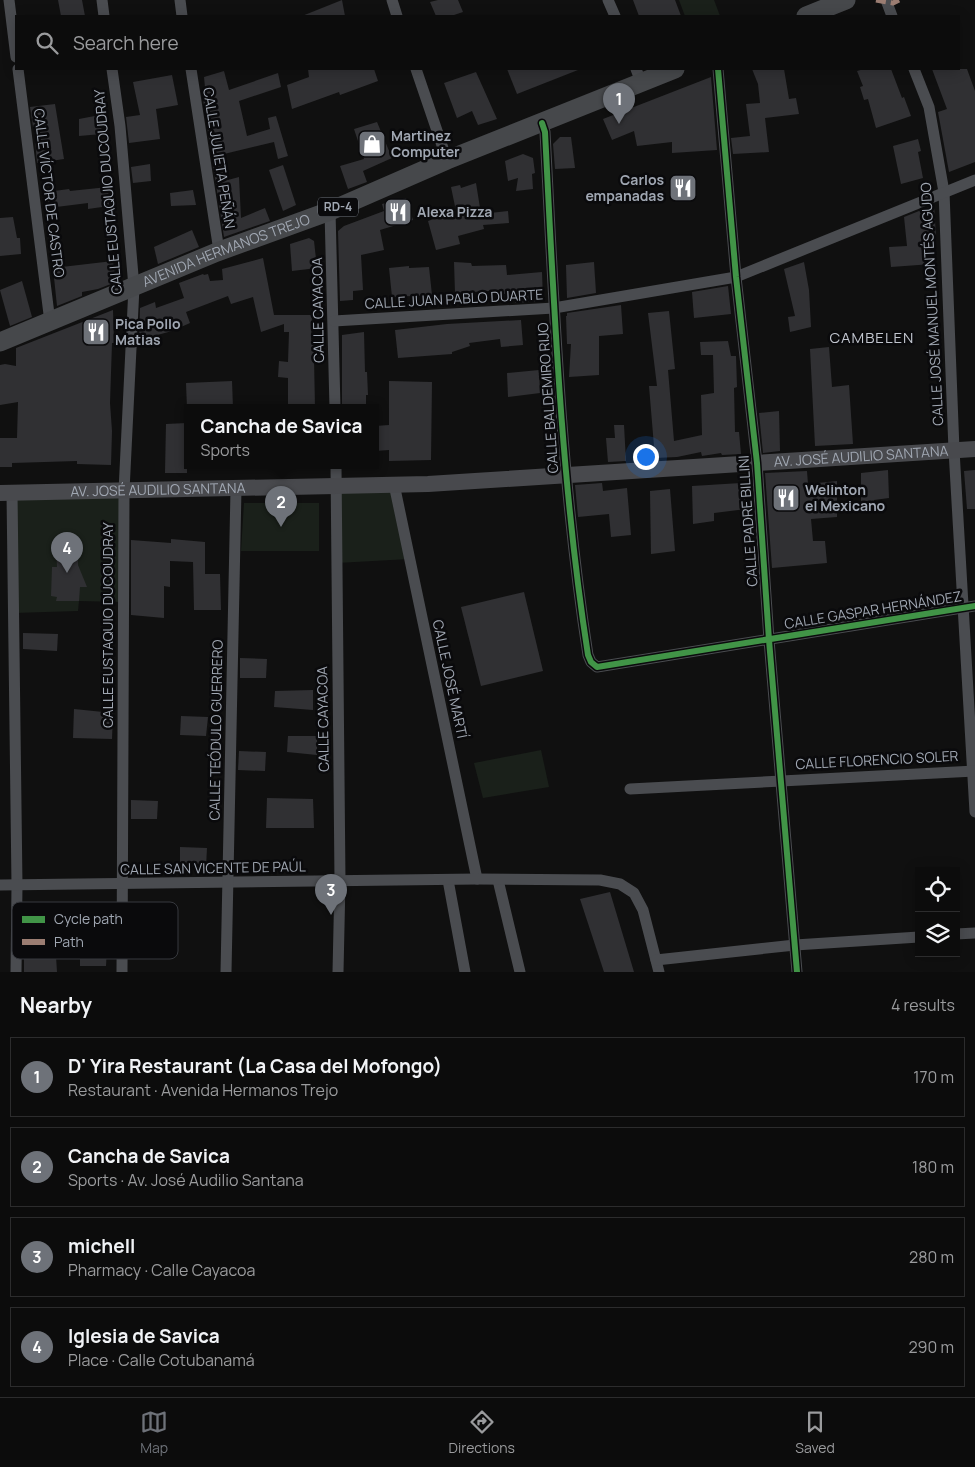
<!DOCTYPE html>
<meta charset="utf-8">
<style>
:root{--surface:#0c0c0c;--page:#1a1a1a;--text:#f1f3f6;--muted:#9a9b9d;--line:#2c2c2d;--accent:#6e7279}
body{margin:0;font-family:Manrope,sans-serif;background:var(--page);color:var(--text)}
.controls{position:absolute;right:15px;bottom:15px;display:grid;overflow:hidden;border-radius:0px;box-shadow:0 2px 12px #0003}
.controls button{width:45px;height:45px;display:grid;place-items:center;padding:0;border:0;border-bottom:1px solid var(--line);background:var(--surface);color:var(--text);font:25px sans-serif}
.you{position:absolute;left:645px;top:456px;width:18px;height:18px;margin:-12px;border:4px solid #fff;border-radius:50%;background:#1a73e8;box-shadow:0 0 0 8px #1a73e833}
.badge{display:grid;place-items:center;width:32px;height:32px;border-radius:50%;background:var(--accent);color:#fff;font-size:16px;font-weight:700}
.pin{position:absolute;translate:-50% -41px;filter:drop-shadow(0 1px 2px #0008)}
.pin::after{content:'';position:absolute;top:26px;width:18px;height:15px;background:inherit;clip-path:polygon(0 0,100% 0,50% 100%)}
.popup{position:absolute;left:184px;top:404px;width:195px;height:65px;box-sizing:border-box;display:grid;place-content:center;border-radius:0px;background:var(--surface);filter:drop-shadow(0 1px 4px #0005);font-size:16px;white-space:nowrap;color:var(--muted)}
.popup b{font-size:19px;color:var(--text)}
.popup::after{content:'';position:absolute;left:50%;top:100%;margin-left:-10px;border:10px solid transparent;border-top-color:var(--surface)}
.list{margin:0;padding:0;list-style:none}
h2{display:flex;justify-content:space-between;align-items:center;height:65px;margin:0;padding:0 20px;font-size:21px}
h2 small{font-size:16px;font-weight:400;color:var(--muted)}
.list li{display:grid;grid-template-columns:32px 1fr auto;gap:15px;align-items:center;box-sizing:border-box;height:80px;margin:0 10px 10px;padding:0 10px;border:1px solid var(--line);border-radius:0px}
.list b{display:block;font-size:19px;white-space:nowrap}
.list p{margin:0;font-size:16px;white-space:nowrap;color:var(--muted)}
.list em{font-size:16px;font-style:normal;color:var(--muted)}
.icon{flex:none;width:28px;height:28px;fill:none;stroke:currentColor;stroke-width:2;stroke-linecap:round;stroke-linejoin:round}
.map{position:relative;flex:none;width:975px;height:972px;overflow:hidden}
.search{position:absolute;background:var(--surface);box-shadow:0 2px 12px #0003;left:15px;right:15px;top:15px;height:55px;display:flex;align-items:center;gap:12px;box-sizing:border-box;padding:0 18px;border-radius:0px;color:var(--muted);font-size:19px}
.sheet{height:425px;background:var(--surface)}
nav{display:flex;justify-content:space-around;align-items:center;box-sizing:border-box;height:70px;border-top:1px solid var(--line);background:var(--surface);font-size:14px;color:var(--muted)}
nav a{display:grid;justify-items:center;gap:2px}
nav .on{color:var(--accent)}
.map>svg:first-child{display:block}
</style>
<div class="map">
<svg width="975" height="972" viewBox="0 0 975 972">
<rect width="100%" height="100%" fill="#101010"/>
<!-- green -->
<g fill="#1a201a">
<polygon points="679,0 714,0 720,16 685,16"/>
<polygon points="336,484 394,484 409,559 337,563"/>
<polygon points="124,491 123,602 79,601 78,611 14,613 12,493"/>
<polygon points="244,503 319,503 319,551 241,551"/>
<polygon points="541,750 549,787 483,798 474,763"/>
</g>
<!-- building -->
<g fill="#303033">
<polygon points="58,0 82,0 85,16 61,16"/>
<polygon points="342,0 345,16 302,16"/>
<polygon points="438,0 458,0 463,12 451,16 436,16 430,2"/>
<polygon points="633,0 675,0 681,16 639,16"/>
<polygon points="308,69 374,69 378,81 340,95 339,92 292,109 287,85 309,77"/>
<polygon points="507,69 578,69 578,70 517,94"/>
<polygon points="752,69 784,69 789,99 796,98 799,114 765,118 769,152 733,154 731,138 750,136 746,104 760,103 758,84"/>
<polygon points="864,69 891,69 902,98 904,97 911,116 876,128 868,99 864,100 860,87 863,86 857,71"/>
<polygon points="932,69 967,69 975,91 975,162 949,172 938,112 947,109"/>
<polygon points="224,71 229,90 278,73 281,87 239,101 247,136 270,129 268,118 276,116 288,156 278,159 274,142 224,154 228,180 239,177 241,218 265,208 270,221 224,237 203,99 206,98 204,77"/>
<polygon points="476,72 497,119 478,125 472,111 457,118 444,83"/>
<polygon points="172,75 178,105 156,109 160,139 129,143 126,117 140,115 133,82"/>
<polygon points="711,77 717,150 672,153 672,142 637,146 634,131 612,140 603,119"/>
<polygon points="55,104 64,159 37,163 34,127 33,127 30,107"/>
<polygon points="100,115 102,134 79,136 79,119"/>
<polygon points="377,122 392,158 363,171 367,182 348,189 340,166 364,159 354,129"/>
<polygon points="560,137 571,137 575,168 555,169 553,144"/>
<polygon points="918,139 921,151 918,152 923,178 901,184 893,146"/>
<polygon points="523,154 533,158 535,173 532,174 533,189 516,191 518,178 508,181 505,161"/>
<polygon points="150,164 151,181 133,183 131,167"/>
<polygon points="283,165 296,205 283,211 269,170"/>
<polygon points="690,177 692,199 675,200 674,178"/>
<polygon points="476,183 481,214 508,211 509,223 483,225 484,229 458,236 460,244 436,250 428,221 456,211 451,187 460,185 461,188"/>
<polygon points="108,187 109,206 88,209 88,203 48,208 47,192 69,189 70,191"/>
<polygon points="193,190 196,205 171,206 170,193"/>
<polygon points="406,198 413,220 380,230 384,250 361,255 363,290 353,291 353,300 340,301 338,231 344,226 384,211 382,204"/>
<polygon points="934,205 936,236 930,237 932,264 891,267 889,247 907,246 904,217"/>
<polygon points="13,217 17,238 20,238 21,254 0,256 0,218"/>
<polygon points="192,230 199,247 158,264 154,247"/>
<polygon points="309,238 314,241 317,268 292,271 290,244"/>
<polygon points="263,258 274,315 312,315 311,340 316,340 315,358 314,358 315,408 288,408 288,378 278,377 279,361 288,362 289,332 284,332 284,324 261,332 253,297 231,304 228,296 186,312 190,323 172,331 139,340 140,308 155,302 156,308 184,298 179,283 203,274 204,275 208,274 210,281 223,280 222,269"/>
<polygon points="113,261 116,282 98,289 82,292 82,296 57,306 53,268"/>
<polygon points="454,262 471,263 472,266 506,265 507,275 542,272 543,300 541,301 515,303 515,293 489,295 489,291 455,293"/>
<polygon points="594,262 596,293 567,298 566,265"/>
<polygon points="804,262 809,290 811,327 790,332 788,317 795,316 784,269"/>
<polygon points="409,266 409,268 429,267 432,295 392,297 389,268"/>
<polygon points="22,281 32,317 10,326 0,290"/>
<polygon points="728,286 731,314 694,318 692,292"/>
<polygon points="621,305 623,334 599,336 599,375 569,377 571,344 567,344 566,316 567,316 567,313"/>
<polygon points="113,310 114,343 112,343 110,403 112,431 111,465 77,464 77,461 12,463 12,467 0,467 0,438 17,438 18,402 0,405 0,365 5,364 16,366 16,348"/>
<polygon points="669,311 675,369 668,370 674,441 702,435 701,395 714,393 713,355 701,355 700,342 728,341 731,356 736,356 737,387 734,388 735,432 739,432 741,454 722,455 721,453 702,456 701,452 677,457 655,458 649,386 657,386 648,313"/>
<polygon points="521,320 523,345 501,347 500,339 469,343 470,346 452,352 452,354 398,358 395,330 447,324"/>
<polygon points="364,332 365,372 367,372 368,395 366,395 366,408 342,408 342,335"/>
<polygon points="829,347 832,387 849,385 853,444 815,446 810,349"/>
<polygon points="539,370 540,393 508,397 507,373"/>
<polygon points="232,381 233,408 187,408 186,383"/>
<polygon points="389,381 432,382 431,460 389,461 389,450 375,451 375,426 389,425"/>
<polygon points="779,411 780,451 763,453 759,413"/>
<polygon points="187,423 187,473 165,473 166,424"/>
<polygon points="614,425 624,425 626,461 608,462 606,438 615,438"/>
<polygon points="888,470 889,498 874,500 875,512 861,513 861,473"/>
<polygon points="975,470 975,509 967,509 964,471"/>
<polygon points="807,471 808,484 837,481 837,517 811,519 813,541 825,541 827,563 772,568 765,473"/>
<polygon points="602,483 603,491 627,488 631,535 611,537 609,514 578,517 575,485"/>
<polygon points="741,483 744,489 746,509 714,513 714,521 693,524 692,486"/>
<polygon points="670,489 675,551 651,554 650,491"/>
<polygon points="171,539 205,542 205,574 220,574 221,610 194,610 193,562 170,561 170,587 164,586 164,618 131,615 131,540 171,543"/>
<polygon points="78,546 78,565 87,587 80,587 79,601 56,601 57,597 51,596 52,567 57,567 56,548"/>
<polygon points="524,592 543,671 481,686 461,607"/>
<polygon points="23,633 58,634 57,651 23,649"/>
<polygon points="240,658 267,659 266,678 240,678"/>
<polygon points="313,690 313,710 274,707 275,691"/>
<polygon points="74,709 113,713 112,739 73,738"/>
<polygon points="181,716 208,717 206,736 180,735"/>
<polygon points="288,736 317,736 317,755 287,752"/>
<polygon points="239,751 266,752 265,771 238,770"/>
<polygon points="267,798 313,799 314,828 266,828"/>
<polygon points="131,800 158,801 157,819 131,819"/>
<polygon points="180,847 207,848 206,867 180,866"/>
<polygon points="610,892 634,972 604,972 580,899"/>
<polygon points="80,946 107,948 106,966 80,966"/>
<polygon points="24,956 56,956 57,972 24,972"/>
</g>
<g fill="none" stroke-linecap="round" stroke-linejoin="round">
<!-- street -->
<g stroke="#4a4c50" stroke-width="11">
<polyline points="9,0 16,57"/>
<polyline points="102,0 104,16"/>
<polyline points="180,0 182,16"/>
<polyline points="392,0 397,16"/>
<polyline points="608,0 615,16"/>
<polyline points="886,0 892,16"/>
<polyline points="18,69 50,322"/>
<polyline points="112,69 120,126 134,287 124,491 122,972"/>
<polyline points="191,69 219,251"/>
<polyline points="416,69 447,160"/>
<polyline points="636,69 641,82"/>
<polyline points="718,69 736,277 757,463 769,640 797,972"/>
<polyline points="914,69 929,107 944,192 954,450 975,812"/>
<path d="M542,123L545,132C554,306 561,482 588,655L591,662L597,667L975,606"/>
<polyline points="330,211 335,408"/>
<polyline points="334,321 554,308 736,277 975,180"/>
<polyline points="336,466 340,881 338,972"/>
<polyline points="394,484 477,879"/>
<polyline points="12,493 17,885 16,972"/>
<polyline points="630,789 975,771"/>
<polyline points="448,880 465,972"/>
<polyline points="498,880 520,972"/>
<polyline points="0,885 477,879 600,880 620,884 634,893 643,910 659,972"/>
<polyline points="956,934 975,933"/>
<polyline points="656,960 795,945 919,937"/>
<polyline points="226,972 236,489"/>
</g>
<!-- secondary -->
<path stroke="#48494d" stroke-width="16" id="s1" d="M0,493L428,484L975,449"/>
<!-- primary -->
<g stroke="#46484b" stroke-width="19">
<polyline points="806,16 846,0"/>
<path id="s2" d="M0,342L217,252L330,211L447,160L675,69"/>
</g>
<!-- quiet -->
<polyline stroke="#9b7d72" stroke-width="5" stroke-dasharray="10 5" stroke-linecap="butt" points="876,0 893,3 899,0"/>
<defs>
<g id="cycleway">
<polyline points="718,69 736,277 757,463 769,640 797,972"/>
<path d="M542,123L545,132C554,306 561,482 588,655L591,662L597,667L975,606"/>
</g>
</defs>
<!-- cycleway casing -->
<use href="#cycleway" stroke="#0a0a0c" stroke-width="9"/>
<!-- cycleway -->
<use href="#cycleway" stroke="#419447" stroke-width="6"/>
</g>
<!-- icons -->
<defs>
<symbol id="shop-square" viewBox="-11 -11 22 22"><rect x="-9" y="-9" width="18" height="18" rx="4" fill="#6e7279" stroke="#0a0a0c"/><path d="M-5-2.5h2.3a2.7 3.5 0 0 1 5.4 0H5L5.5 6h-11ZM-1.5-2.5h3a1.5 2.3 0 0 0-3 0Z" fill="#fff"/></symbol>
<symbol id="restaurant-square" viewBox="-11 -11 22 22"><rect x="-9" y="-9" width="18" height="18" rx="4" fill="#6e7279" stroke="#0a0a0c"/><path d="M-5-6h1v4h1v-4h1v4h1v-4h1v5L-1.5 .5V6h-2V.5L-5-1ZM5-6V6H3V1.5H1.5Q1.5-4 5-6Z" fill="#fff"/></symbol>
</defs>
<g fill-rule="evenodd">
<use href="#shop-square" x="356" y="128" width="32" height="32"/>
<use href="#restaurant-square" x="667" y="172" width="32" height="32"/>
<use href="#restaurant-square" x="382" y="196" width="32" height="32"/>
<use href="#restaurant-square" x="80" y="316" width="32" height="32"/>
<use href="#restaurant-square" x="770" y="482" width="32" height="32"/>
</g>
<g text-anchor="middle" stroke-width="5" stroke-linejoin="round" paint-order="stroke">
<!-- shield labels -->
<rect fill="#0a0a0c" stroke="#737880" stroke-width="1" x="318" y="197.5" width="40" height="19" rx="4"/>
<g font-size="12" font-weight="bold" fill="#a0a7b2">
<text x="338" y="211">RD-4</text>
</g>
<!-- poi labels -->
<g font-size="14" font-weight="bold" fill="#a0a7b2" stroke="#0a0a0c" text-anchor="start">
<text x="391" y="141">Martinez<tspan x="391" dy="16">Computer</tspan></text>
<text x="664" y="185" text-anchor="end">Carlos<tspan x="664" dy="16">empanadas</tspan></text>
<text x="417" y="217">Alexa Pizza</text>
<text x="115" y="329">Pica Pollo<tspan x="115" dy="16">Matias</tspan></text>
<text x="805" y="495">Welinton<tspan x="805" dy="16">el Mexicano</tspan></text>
</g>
<!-- street labels -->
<g font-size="14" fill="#a0a7b2" stroke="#0a0a0c">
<text transform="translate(219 158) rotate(81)" y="5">CALLE JULIETA PEÑÁN</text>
<text transform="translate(108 192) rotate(-95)" y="5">CALLE EUSTAQUIO DUCOUDRAY</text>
<text transform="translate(49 193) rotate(83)" y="5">CALLE VÍCTOR DE CASTRO</text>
<text dy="5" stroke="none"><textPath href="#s2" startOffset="244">AVENIDA HERMANOS TREJO</textPath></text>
<text transform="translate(454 299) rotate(-3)" y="5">CALLE JUAN PABLO DUARTE</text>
<text transform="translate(932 304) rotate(-93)" y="5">CALLE JOSÉ MANUEL MONTÉS AGUDO</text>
<text transform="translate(318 310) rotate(-91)" y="5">CALLE CAYACOA</text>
<text transform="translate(548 398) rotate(-94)" y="5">CALLE BALDEMIRO RIJO</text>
<text dy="5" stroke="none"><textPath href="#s1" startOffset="862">AV. JOSÉ AUDILIO SANTANA</textPath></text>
<text dy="5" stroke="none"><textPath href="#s1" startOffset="158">AV. JOSÉ AUDILIO SANTANA</textPath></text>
<text transform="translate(748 521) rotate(-94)" y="5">CALLE PADRE BILLINI</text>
<text transform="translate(873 610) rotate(-9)" y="5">CALLE GASPAR HERNÁNDEZ</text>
<text transform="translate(108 625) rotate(-90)" y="5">CALLE EUSTAQUIO DUCOUDRAY</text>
<text transform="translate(450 679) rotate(78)" y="5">CALLE JOSÉ MARTÍ</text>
<text transform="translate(323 719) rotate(-91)" y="5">CALLE CAYACOA</text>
<text transform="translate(216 730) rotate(-89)" y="5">CALLE TEÓDULO GUERRERO</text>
<text transform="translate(877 760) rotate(-3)" y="5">CALLE FLORENCIO SOLER</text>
<text transform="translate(213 868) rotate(-1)" y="5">CALLE SAN VICENTE DE PAÚL</text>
</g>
<!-- neighbourhood labels -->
<g font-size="15" letter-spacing="1" fill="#c1c5ce" stroke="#0a0a0c">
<text x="872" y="343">CAMBELEN</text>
</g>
</g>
<!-- legend -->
<rect x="12" y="902" width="166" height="57" rx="8" fill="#0a0a0c" stroke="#37393e" stroke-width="1"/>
<rect x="22" y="916" width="23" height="7" fill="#419447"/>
<rect x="22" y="939" width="23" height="6" fill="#9b7d72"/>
<g font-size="14" fill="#a0a7b2">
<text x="54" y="924">Cycle path</text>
<text x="54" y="947">Path</text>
</g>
</svg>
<div class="controls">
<button><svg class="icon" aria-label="locate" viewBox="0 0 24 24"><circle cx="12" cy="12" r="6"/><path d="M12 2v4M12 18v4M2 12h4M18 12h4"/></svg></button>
<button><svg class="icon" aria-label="layers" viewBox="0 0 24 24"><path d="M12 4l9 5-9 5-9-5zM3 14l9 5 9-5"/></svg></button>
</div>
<div class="you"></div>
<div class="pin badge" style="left:619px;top:124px">1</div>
<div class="pin badge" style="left:281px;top:527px">2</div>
<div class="popup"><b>Cancha de Savica</b>Sports</div>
<div class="pin badge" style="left:331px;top:915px">3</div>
<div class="pin badge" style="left:67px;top:573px">4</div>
<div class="search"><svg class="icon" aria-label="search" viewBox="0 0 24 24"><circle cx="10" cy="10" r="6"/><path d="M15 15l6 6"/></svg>Search here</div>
</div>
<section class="sheet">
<h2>Nearby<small>4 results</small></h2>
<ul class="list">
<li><span class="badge">1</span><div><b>D' Yira Restaurant (La Casa del Mofongo)</b><p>Restaurant · Avenida Hermanos Trejo</p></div><em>170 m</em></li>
<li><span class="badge">2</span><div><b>Cancha de Savica</b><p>Sports · Av. José Audilio Santana</p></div><em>180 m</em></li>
<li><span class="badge">3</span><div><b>michell</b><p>Pharmacy · Calle Cayacoa</p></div><em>280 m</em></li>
<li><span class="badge">4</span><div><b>Iglesia de Savica</b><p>Place · Calle Cotubanamá</p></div><em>290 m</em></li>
</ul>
</section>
<nav>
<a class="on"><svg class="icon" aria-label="map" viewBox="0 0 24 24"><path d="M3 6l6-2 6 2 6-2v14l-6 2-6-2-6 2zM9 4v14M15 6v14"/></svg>Map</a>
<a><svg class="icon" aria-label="directions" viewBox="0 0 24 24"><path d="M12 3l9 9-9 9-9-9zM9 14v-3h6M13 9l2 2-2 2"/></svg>Directions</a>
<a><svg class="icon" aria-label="saved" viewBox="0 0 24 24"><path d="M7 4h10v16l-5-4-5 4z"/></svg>Saved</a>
</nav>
